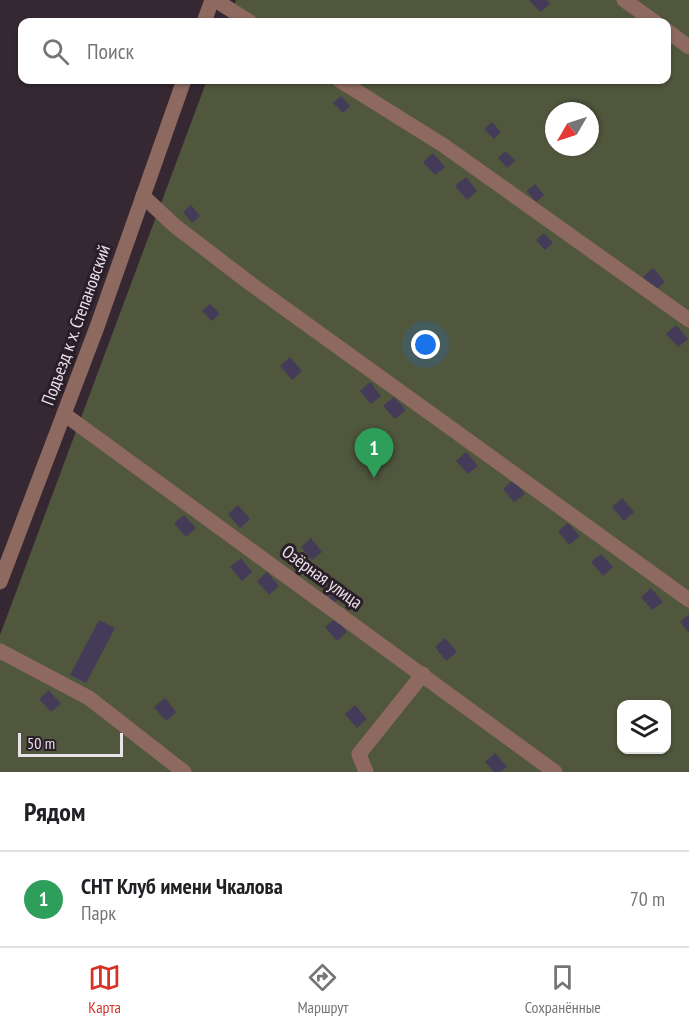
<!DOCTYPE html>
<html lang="ru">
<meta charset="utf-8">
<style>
:root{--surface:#fff;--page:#f2f2f2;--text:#202124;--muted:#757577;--line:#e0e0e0;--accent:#d93025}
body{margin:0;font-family:"PT Sans Narrow",sans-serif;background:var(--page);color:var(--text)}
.controls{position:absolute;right:18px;bottom:18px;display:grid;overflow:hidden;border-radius:12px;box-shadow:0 2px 4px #0004}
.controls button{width:54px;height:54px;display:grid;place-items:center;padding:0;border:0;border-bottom:2px solid var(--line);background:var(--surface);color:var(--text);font:30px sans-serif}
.compass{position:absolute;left:545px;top:102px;width:54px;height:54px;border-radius:50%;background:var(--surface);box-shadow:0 2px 4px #0004;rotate:231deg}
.scale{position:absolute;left:18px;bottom:15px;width:105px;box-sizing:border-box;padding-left:6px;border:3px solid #eae2e9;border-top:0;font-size:16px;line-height:21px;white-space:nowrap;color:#eae2e9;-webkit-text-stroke:4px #2a1e29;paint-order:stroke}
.you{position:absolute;left:426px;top:345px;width:21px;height:21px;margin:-15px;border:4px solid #fff;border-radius:50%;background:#1a73e8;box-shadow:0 0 0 9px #1a73e833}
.badge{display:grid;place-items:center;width:39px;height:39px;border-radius:50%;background:var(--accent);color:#fff;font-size:20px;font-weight:700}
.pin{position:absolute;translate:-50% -50px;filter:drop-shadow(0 2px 3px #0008)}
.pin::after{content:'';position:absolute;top:32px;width:21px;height:18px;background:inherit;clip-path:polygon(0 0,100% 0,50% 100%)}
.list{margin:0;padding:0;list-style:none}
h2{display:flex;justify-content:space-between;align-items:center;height:78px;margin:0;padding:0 24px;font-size:26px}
h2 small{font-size:20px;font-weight:400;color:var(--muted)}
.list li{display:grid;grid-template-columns:39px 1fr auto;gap:18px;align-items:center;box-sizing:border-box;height:96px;padding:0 24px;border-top:2px solid var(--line)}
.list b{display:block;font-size:22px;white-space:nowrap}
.list p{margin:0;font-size:20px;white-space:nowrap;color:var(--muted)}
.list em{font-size:20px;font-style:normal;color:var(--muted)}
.icon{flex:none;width:33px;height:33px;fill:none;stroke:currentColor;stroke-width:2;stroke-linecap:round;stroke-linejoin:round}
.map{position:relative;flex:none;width:689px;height:772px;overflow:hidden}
.search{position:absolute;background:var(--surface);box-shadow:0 2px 4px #0004;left:18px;right:18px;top:18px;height:66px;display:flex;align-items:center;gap:15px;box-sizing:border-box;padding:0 21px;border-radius:12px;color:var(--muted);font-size:22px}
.sheet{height:174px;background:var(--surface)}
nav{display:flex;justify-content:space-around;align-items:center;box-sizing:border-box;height:84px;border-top:2px solid var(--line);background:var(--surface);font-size:16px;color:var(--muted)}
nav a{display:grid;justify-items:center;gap:3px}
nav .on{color:var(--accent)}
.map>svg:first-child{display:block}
</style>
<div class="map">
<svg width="689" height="772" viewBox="0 0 689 772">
<rect width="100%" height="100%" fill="#352833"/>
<!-- green -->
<path fill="#50573d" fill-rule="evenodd" d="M236,0H689V772H0V635L207,80H666V22H228ZM554,111H590V147H554ZM622,704H666V750H622Z"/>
<!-- building -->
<g fill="#443b59">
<polygon points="529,0 547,0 550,4 540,12"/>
<polygon points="341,96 350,106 343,113 333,103"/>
<polygon points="492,122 501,132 494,139 484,129"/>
<polygon points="506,151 515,161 507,168 498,158"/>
<polygon points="433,153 445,167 435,175 423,162"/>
<polygon points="466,177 477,191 467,200 455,186"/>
<polygon points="535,184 544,195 536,202 527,191"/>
<polygon points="191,205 200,216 192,223 183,212"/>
<polygon points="544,233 553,243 545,250 536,240"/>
<polygon points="653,268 665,282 655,291 643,277"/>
<polygon points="210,304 220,314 212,321 202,311"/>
<polygon points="676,325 688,339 678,347 666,334"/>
<polygon points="290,357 302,371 292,380 280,366"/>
<polygon points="370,382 381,396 371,404 360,391"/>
<polygon points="394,397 406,410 395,419 383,406"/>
<polygon points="466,452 478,466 468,474 456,461"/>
<polygon points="513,480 525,494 514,502 503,489"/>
<polygon points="622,498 634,512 624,521 612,507"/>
<polygon points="238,505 250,519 240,528 228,514"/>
<polygon points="184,515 196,528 186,537 174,523"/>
<polygon points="568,523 580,536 569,545 558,531"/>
<polygon points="311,538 322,552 312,560 301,547"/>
<polygon points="601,554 613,567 603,576 591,562"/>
<polygon points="241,558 252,572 242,581 230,567"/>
<polygon points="267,572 279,586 269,595 257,581"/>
<polygon points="333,581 345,594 334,603 323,590"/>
<polygon points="651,588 663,602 652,610 641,597"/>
<polygon points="689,614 689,633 680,622"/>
<polygon points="336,618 347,632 337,641 325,627"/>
<polygon points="99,620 115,628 86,683 70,675"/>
<polygon points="445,638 457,652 446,661 435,647"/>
<polygon points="49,690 61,704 51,712 39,699"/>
<polygon points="165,698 176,712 166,721 154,707"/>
<polygon points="355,705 367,719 357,728 345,714"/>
<polygon points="495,753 507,767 500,772 494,772 485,762"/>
</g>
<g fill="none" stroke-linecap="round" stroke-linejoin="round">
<!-- minor -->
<g stroke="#8e695f" stroke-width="15">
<polyline points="215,0 250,22"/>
<polyline points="624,0 655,22"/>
<polyline points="204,22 212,0"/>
<polyline points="666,30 689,47"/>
<polyline points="339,80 443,145 689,320"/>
<polyline points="143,196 175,226 251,284 689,600"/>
<polyline points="64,414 555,772"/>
<polyline points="0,582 97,327 184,80"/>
<polyline points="0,651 89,698 184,772"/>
<polyline points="366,772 359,754 423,674"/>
</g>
</g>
<g text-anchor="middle" stroke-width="6" stroke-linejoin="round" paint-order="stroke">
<!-- street labels -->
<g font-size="18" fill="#eae2e9" stroke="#2a1e29">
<text transform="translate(76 325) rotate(-70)" y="6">Подъезд к х. Степановский</text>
<text transform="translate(322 577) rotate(36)" y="6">Озёрная улица</text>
</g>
</g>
</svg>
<div class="controls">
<button><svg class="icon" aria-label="layers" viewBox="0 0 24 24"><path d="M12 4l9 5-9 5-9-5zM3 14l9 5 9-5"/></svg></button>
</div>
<svg class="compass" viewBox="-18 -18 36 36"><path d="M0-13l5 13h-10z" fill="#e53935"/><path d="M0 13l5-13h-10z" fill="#757577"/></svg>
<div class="scale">50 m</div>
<div class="you"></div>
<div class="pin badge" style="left:374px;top:478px;background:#2e9e5b">1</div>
<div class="search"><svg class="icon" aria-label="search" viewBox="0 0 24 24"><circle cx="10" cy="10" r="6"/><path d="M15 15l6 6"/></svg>Поиск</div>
</div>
<section class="sheet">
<h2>Рядом<small></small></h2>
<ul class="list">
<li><span class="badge" style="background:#2e9e5b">1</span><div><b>СНТ Клуб имени Чкалова</b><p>Парк</p></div><em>70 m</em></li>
</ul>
</section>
<nav>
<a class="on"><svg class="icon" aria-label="map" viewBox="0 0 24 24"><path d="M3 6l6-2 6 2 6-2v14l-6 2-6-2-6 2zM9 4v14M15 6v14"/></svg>Карта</a>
<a><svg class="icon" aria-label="directions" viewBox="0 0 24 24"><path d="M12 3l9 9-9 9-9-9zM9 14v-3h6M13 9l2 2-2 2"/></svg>Маршрут</a>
<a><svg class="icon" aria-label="saved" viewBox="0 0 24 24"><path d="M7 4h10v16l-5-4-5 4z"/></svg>Сохранённые</a>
</nav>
